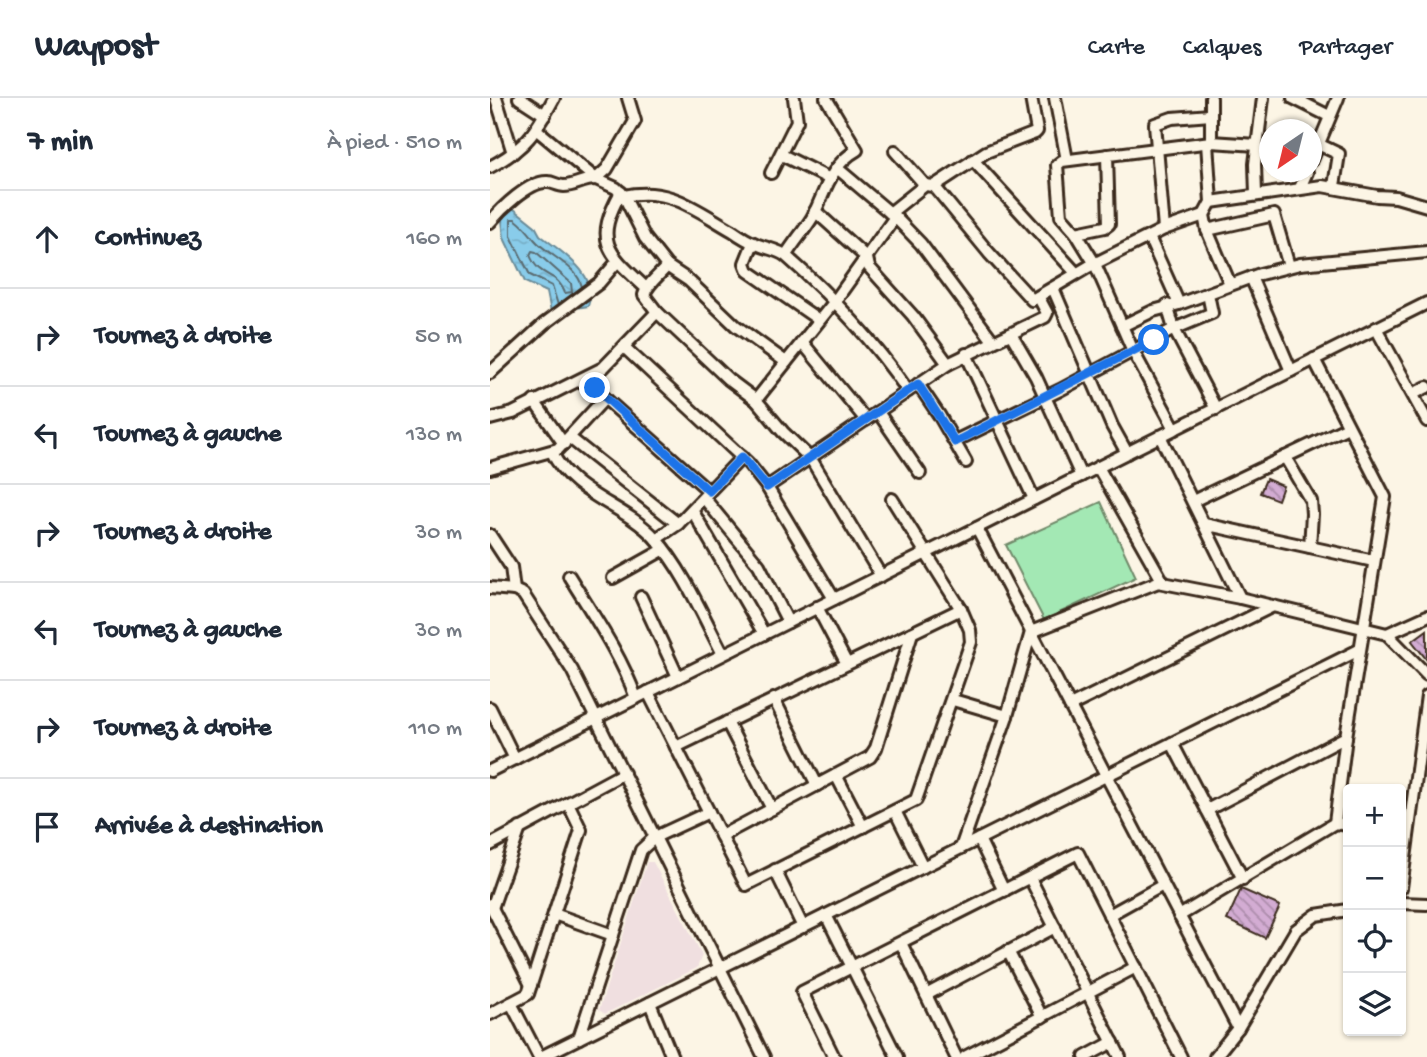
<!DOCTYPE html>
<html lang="fr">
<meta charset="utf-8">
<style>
:root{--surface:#fff;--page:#f6f6f7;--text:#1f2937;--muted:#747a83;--line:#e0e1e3}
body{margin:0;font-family:"Gochi Hand",sans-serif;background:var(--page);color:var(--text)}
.controls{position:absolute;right:21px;bottom:21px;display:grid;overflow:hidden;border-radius:7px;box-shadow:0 2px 5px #0004}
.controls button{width:63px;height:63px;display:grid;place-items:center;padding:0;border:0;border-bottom:2px solid var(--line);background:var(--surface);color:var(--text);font:35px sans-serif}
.compass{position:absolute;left:769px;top:21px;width:63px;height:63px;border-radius:50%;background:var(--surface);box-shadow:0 2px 5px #0004;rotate:215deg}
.stop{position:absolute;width:21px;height:21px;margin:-16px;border:5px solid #1a73e8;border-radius:50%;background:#fff}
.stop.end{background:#1a73e8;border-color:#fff;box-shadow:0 2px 7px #0008}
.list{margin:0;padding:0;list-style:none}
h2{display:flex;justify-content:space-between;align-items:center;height:91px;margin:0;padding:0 28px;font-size:30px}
h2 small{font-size:23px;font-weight:400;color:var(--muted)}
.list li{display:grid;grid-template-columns:46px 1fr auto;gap:21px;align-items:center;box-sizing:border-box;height:98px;padding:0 28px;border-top:2px solid var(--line)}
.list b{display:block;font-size:26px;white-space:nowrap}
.list em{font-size:23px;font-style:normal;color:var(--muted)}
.icon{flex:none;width:38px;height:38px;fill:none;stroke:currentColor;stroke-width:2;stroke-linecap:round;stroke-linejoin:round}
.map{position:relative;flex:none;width:937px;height:959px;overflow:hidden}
header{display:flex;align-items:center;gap:42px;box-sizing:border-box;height:98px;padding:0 35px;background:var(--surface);border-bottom:2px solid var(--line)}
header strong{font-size:33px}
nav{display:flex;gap:38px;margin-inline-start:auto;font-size:24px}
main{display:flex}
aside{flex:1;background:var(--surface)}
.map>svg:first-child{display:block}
</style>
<header>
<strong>Waypost</strong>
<nav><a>Carte</a><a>Calques</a><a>Partager</a></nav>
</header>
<main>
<aside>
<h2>7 min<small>À pied · 510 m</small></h2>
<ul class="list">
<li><svg class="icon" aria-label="ahead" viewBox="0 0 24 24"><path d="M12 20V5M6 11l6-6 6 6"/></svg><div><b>Continuez</b></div><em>160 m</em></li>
<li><svg class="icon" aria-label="right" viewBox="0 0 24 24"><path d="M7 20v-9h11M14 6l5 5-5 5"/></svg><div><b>Tournez à droite</b></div><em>50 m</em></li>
<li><svg class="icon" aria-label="left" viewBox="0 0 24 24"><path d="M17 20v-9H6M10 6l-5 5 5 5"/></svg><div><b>Tournez à gauche</b></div><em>130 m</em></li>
<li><svg class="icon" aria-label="right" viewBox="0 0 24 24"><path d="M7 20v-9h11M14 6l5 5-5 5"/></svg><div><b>Tournez à droite</b></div><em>30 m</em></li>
<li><svg class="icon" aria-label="left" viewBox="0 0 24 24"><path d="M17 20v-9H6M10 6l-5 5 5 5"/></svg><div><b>Tournez à gauche</b></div><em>30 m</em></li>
<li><svg class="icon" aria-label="right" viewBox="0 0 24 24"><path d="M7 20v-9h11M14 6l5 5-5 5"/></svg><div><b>Tournez à droite</b></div><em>110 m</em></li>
<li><svg class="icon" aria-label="arrive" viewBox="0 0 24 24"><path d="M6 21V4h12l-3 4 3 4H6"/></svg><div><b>Arrivée à destination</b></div></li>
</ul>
</aside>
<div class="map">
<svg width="937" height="959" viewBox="0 0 937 959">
<defs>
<pattern id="water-ripples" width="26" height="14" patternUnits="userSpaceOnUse" patternTransform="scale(1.75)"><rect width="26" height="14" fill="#89ccea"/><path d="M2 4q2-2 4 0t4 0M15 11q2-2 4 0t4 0" fill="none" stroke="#77afc8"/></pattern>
<pattern id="building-back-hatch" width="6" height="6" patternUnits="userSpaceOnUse" patternTransform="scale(1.75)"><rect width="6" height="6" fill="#d3acd3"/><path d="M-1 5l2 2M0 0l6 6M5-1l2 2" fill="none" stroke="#ac8cab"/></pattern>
</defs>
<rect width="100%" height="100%" fill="#fcf5e5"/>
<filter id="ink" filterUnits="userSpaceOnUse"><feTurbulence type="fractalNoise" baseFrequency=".0143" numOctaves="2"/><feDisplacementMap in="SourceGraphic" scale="14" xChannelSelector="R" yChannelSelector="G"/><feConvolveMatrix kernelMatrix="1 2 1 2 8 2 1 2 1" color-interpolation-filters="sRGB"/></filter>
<g filter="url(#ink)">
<!-- built -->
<polygon fill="#f0dfe0" points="157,764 163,764 212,857 207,870 115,916 109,912"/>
<!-- garden -->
<polygon fill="#a3e8b4" stroke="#6f8969" stroke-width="2" points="611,404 646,479 554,522 516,447"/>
<!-- water -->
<path fill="url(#water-ripples)" stroke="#6a8b98" stroke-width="2" d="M19,107L45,128L50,137C71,154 110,176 98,208L80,211L62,219L57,194L35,184L14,140L11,113Z"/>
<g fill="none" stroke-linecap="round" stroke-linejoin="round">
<!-- shore -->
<g stroke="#5a6b70" stroke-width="2">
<path d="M42,153L46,154L81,185L82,194L75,195C65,171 50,182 40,157Z"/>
<path d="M68,207L62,188L40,177L21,138V121H25C33,127 38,133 44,141C58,158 87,167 92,189"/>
</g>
</g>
<!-- building -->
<g fill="url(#building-back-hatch)" stroke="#3b2a1e" stroke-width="2">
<polygon points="776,381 793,388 788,402 770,395"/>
<polygon points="937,532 937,562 922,543"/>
<polygon points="751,791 790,808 775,840 737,822"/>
</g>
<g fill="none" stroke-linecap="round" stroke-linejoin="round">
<defs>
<g id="minor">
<polyline points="6,0 23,55"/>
<polyline points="29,0 55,17"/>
<polyline points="565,0 577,62"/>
<polyline points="803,0 839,18"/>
<polyline points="47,32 106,81 126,90 134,98 155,140 177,168 198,182 246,228 296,264"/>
<polyline points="721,44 721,0"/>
<polyline points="717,45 721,104 714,117 717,132 740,186"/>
<polyline points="828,46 849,56 844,88"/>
<polyline points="405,53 435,87"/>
<polyline points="292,57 340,81"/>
<polyline points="483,62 586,175"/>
<polyline points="822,62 848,0"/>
<path d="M0,69C36,50 45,35 64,0"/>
<polyline points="347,70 405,119 431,146 503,243"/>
<polyline points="281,75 307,23 304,0"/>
<polyline points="444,88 499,155 542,202 598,169 674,131 714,117"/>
<polyline points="810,90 817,74"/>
<path d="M131,94C103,144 118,155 156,190"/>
<polyline points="766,96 765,66 773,0"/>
<path d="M134,98C179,88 206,112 243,133C250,138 258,143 266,146C275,150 289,152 296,158C342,198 383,242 418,293"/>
<polyline points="721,104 832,88 887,98 906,99 937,108"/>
<polyline points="325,113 377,160 379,169 423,218 458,266"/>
<polyline points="400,115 435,87 444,88 496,54 545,35 547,33 541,0"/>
<path d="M0,124C11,111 40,82 58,84C63,84 68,88 74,88C85,88 93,81 106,81L117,71L145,23L138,0"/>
<polyline points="674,131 665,26 682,20 721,17"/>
<polyline points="717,132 784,117 799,168"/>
<polyline points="586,135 615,129 619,126 617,57"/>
<polyline points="659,139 689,206"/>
<polyline points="263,145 255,165 258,173 329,222"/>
<path d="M296,157C304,144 314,133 322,120C335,95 340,67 367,52L336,0"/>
<path d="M177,168C170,177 157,186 154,197L167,214L238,281L266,302L293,334L321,361L391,478"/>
<polyline points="761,179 801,273"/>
<polyline points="563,190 622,328 637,355"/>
<polyline points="677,207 684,231 726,311"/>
<polyline points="632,228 663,213 689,206 770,176 810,166 937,154"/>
<polyline points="886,230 937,323"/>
<polyline points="521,236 546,279 591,378"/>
<polyline points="312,244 376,322"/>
<polyline points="134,249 258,365 277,389 344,501"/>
<polyline points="476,256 544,401"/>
<polyline points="824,261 895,399 856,639 845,725"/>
<polyline points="0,275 54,226 109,185 127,164"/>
<polyline points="98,278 109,295 219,393"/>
<polyline points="428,286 449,317 476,364"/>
<polyline points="923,296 937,289"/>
<polyline points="266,302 345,203 405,119"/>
<polyline points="44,303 74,346"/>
<polyline points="388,314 430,375"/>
<polyline points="0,321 23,315 113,270 167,214"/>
<polyline points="685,331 643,253 605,166 586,135 571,118 567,67 572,63 721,44 767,47"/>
<polyline points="670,338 750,500"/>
<polyline points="80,340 188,426"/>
<polyline points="465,343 570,292 684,231 722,215 718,196"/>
<path d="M62,354C81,396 135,407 165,440C194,473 213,518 233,556"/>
<polyline points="795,359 821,403 822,416 820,449"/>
<polyline points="608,369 673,484"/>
<polyline points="0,370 68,351 115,300"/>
<polyline points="277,389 458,266 555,219 557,215 549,200"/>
<polyline points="214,400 269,467 298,524"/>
<polyline points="703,403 858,329"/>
<polyline points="202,412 274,536"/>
<polyline points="714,426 884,463"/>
<polyline points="487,430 748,930"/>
<polyline points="0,437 21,469 24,492"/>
<polyline points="166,441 188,426 252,359"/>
<path d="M79,478C103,517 131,557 146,600"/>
<polyline points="123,480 173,452"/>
<polyline points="0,490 24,492 33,496 82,572 274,959"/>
<polyline points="151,499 188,579"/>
<polyline points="327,509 357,566"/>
<polyline points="937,518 897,536 937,577"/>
<polyline points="158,594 256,787 426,702 481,544 480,532 471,511 402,401"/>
<polyline points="284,601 327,687"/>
<polyline points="463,602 517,618"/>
<polyline points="580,608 781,509"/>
<polyline points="0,610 25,661"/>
<polyline points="237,624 282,711"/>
<polyline points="682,645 753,781"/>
<polyline points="186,649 471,511"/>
<polyline points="0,673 937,205"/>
<polyline points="346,677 373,729"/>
<polyline points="717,712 856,639"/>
<polyline points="405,713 433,769"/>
<polyline points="231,738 380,659 386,650 422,535"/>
<polyline points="489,741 514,793"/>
<polyline points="0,747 134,675"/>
<polyline points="471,750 517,618 541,534 668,484 750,500 897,536"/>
<polyline points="285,772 313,829"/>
<polyline points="540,780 630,959"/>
<polyline points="911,790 937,598"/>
<polyline points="911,805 937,806"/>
<polyline points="0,806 41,887"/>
<polyline points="2,810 30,730"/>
<polyline points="64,816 123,837"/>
<polyline points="336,817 407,959"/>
<polyline points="619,817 673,787"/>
<polyline points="689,818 845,725 858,727"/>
<polyline points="411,845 466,959"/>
<polyline points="518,853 552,919"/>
<polyline points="436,897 565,829"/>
<polyline points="21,905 49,959"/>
<polyline points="160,905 182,959"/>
<polyline points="0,916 38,896 91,732 78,705"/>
<polyline points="89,940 151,752 165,739 219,714"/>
<polyline points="51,959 869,552"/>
<polyline points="344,959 312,894 588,755 691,959"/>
<polyline points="475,959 646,869"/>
<polyline points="595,959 623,944"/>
<polyline points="725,959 748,930 806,832 826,817 858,812"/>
</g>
</defs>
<!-- minor casing -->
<use href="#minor" stroke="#3b2a1e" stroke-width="16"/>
<!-- minor -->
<use href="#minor" stroke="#fcf5e5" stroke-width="10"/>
</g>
</g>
<g fill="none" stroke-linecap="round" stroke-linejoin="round" filter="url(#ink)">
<!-- route -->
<polyline stroke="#1a73e8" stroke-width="9" points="105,290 219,393 252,359 277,389 428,286 465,344 664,242"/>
</g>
</svg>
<div class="controls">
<button>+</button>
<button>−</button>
<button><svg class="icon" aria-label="locate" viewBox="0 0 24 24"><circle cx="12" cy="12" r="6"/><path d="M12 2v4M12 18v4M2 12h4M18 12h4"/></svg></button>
<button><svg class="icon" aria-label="layers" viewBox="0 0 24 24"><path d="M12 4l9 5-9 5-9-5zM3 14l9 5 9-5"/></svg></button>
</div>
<svg class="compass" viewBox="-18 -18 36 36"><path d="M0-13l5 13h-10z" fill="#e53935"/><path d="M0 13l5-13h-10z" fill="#747a83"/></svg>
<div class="stop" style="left:664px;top:242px"></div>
<div class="stop end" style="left:105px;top:290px"></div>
</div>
</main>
